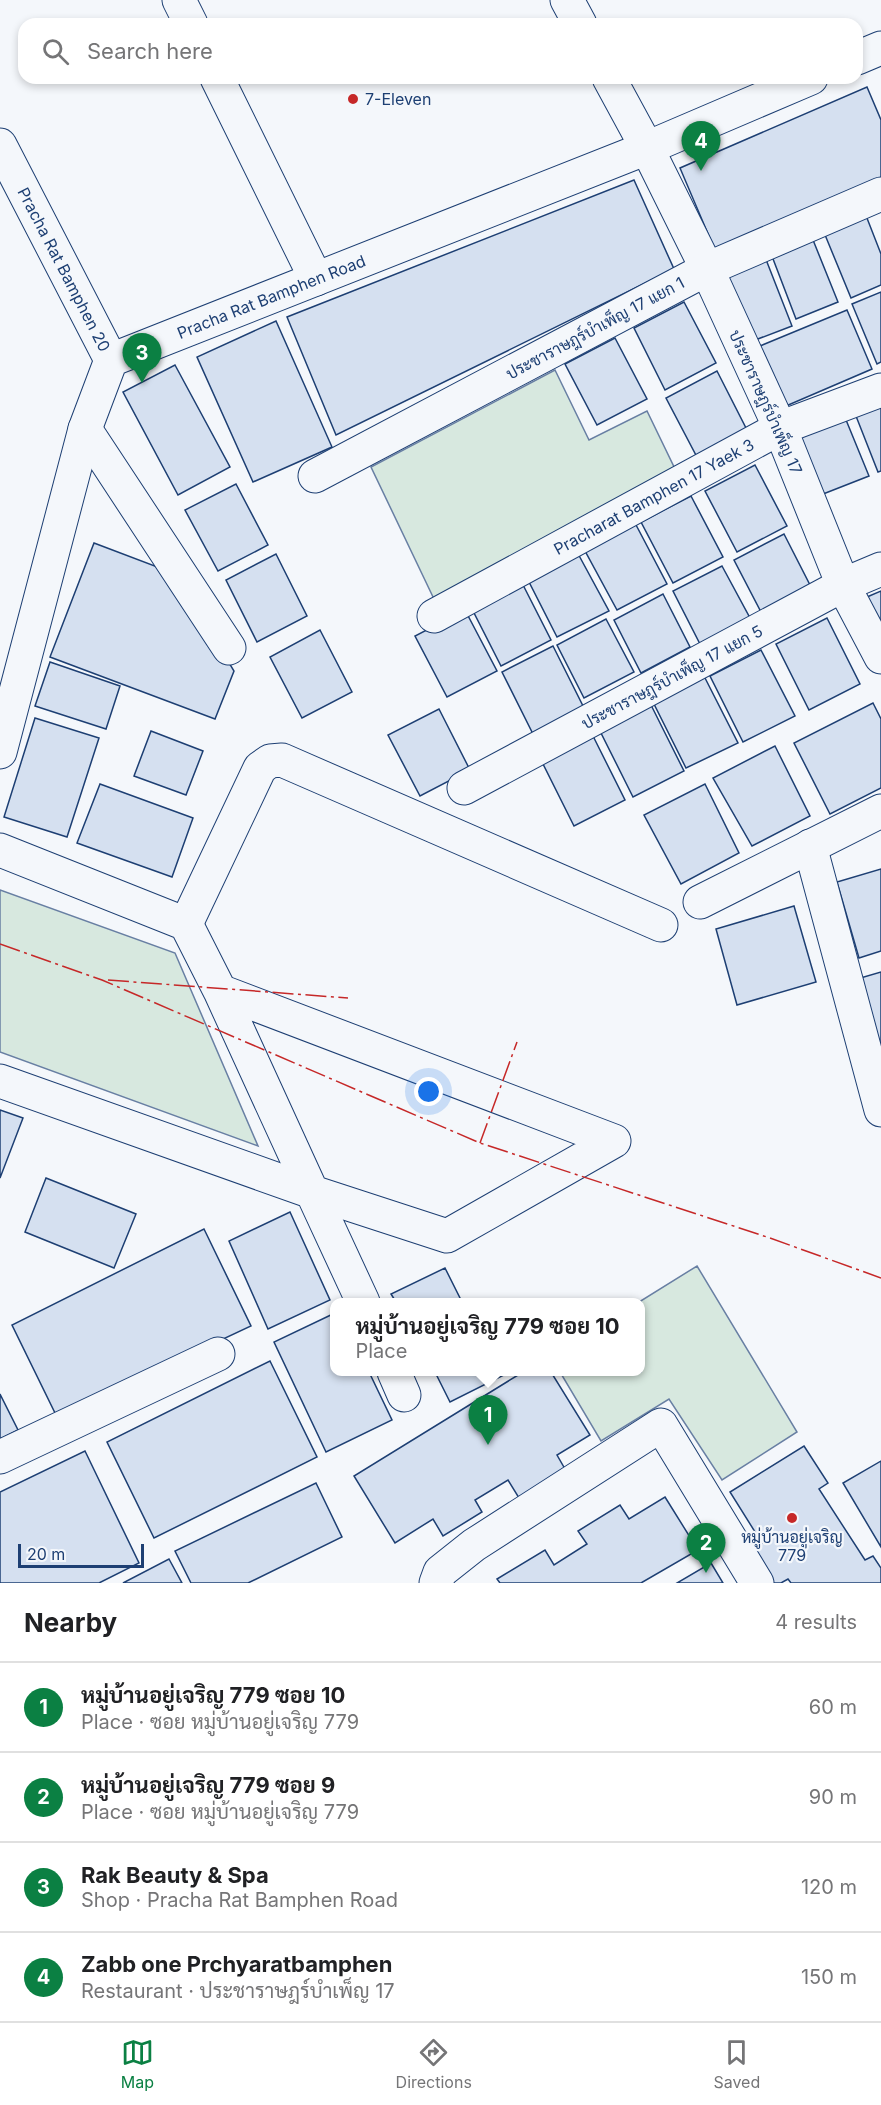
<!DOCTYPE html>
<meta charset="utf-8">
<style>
:root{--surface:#fff;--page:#f2f2f2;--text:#202124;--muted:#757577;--line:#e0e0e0;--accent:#0b8043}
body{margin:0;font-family:Inter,Sarabun,sans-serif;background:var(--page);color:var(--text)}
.scale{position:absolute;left:18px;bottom:15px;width:126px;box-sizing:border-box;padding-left:6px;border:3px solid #1d3f73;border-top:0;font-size:16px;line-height:21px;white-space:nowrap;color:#1d3f73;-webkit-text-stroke:4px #f4f7fb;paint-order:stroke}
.you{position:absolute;left:429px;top:1092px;width:21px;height:21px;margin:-15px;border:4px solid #fff;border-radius:50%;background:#1a73e8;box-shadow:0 0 0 9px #1a73e833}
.badge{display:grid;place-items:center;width:39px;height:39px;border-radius:50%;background:var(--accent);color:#fff;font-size:20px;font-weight:700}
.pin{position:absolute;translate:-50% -50px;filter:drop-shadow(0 2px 3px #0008)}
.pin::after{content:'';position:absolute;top:32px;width:21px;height:18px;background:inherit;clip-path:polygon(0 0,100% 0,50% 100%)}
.popup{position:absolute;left:330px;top:1298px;width:315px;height:78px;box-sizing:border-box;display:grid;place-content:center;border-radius:12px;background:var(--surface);filter:drop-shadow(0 2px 4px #0005);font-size:20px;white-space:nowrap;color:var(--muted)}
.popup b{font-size:22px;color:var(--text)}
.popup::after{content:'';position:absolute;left:50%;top:100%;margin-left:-12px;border:12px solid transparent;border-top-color:var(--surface)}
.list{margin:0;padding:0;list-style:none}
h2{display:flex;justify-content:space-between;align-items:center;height:78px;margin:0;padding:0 24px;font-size:26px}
h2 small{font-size:20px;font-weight:400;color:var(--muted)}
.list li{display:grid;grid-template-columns:39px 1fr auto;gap:18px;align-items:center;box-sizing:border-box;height:90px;padding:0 24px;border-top:2px solid var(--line)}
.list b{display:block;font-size:22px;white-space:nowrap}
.list p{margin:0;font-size:20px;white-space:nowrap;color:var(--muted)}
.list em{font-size:20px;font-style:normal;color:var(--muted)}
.icon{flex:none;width:33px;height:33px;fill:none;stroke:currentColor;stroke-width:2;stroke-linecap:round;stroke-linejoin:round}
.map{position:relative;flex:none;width:881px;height:1583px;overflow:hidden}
.search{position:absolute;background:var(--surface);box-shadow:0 3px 9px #0003;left:18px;right:18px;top:18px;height:66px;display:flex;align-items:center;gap:15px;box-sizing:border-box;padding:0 21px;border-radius:18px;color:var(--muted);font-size:22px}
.sheet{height:438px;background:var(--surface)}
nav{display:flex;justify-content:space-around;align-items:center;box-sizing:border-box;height:84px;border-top:2px solid var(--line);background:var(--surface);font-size:16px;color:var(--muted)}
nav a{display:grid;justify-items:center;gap:3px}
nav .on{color:var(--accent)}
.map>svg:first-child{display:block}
</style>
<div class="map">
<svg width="881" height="1583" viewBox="0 0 881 1583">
<rect width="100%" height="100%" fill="#f4f7fb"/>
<!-- green -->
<g fill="#d7e8df" stroke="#687fa3" stroke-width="1.5">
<polygon points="555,370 589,440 647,411 676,471 434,599 371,467"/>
<polygon points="0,890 175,953 258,1146 0,1052"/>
<polygon points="697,1266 797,1432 722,1480 669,1399 601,1441 560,1372 641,1372 641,1302 639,1302"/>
</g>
<!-- building -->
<g fill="#d5e0f0" stroke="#1d3f73" stroke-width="1.5">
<polygon points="867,87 881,120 881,184 717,255 680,168"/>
<polygon points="634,180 674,269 336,435 287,317"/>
<polygon points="865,213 881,254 881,285 851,298 823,230"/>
<polygon points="811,235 838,302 796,319 770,251"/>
<polygon points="765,257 792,326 750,342 723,274"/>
<polygon points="881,292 881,362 877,364 852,304"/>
<polygon points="684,302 716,363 665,390 634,328"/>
<polygon points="847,310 872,369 786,406 760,346"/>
<polygon points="276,321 332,447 253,482 197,357"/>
<polygon points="615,338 647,399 597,425 565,364"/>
<polygon points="175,365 230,467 178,495 123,392"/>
<polygon points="717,371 748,432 698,459 666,398"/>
<polygon points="881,400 881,471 878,472 854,411"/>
<polygon points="844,415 869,476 818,496 794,435"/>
<polygon points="755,465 787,526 737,552 705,491"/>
<polygon points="236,484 268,545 218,571 185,510"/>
<polygon points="691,496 723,557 673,583 641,522"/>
<polygon points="635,523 667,584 617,610 584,549"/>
<polygon points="784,534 811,587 761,612 734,560"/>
<polygon points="94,543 176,574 234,671 215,719 50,657"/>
<polygon points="576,550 609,611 557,637 526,576"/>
<polygon points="276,554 307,616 257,642 226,580"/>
<polygon points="722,566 750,618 700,644 673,591"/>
<polygon points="520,579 551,640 501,666 470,605"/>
<polygon points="881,591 881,634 867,597"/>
<polygon points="663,594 690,647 641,673 614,620"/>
<polygon points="465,610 497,671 447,697 415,636"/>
<polygon points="827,618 860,684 809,710 776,644"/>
<polygon points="606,619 634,672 584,698 557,645"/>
<polygon points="320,630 352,692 302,718 270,657"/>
<polygon points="553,646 586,712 535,738 502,672"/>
<polygon points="761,650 795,716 743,742 710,676"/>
<polygon points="50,662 120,686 106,729 35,706"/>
<polygon points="704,676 738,743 686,768 653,702"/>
<polygon points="873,703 881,719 881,788 830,814 794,743"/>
<polygon points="651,705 684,771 633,797 600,731"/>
<polygon points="439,709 470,770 420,796 388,735"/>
<polygon points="35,718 99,738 67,837 4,817"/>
<polygon points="151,731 203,751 186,795 134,776"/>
<polygon points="592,734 625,800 574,826 541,760"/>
<polygon points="775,746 810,816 752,846 713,778"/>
<polygon points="100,784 193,818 172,877 77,843"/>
<polygon points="705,784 739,853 681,884 644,815"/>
<polygon points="881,869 881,951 859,958 837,882"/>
<polygon points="794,906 816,982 737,1005 716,929"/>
<polygon points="881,972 881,1054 857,979"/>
<polygon points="0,1110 23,1118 0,1178"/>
<polygon points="46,1178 136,1214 114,1268 25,1232"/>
<polygon points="290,1212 330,1300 268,1329 229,1241"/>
<polygon points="204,1229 251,1326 57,1417 12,1325"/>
<polygon points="445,1268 462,1302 396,1302 391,1294"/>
<polygon points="335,1313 335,1372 369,1372 392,1420 326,1452 274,1342"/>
<polygon points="270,1361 317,1457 154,1538 107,1442"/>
<polygon points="435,1372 505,1372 506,1374 450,1402"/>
<polygon points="523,1372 551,1372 590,1435 557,1455 565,1469 519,1498 508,1480 475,1500 482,1512 443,1536 433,1519 395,1543 354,1476"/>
<polygon points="0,1394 18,1430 0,1439"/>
<polygon points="804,1446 828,1483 819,1489 865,1560 873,1556 881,1568 881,1583 791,1583 788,1579 781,1583 773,1583 752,1550 762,1543 730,1492"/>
<polygon points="85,1451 139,1563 99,1583 0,1583 0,1492"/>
<polygon points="881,1461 881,1547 843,1483"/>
<polygon points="316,1483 342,1537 248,1583 191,1583 175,1551"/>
<polygon points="665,1497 698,1550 641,1583 500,1583 497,1579 545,1550 554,1565 587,1544 578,1531 620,1505 629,1519"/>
<polygon points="169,1559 182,1583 123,1583"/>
<polygon points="711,1563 723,1583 677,1583"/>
</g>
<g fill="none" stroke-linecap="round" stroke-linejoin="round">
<defs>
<g id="minor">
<polyline points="179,0 191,24"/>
<polyline points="567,0 580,24"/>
<polyline points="857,58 881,48"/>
<polyline points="217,78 316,279"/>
<polyline points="609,78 647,148 707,269 780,428 843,585 881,657"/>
<path id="s1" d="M0,145L111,360"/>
<polyline points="85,429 229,648"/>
<polyline points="315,476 707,269 881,194"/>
<path id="s2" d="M434,616L780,428L881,390"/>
<path id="s3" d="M0,752L85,429L111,360L647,148L811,78"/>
<polyline points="464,788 843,585 881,569"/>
<polyline points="810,846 881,1110"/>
<polyline points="0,850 186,924 220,991 312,1192 447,1236 614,1141 220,991"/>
<polyline points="700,902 881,811"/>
<polyline points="186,924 260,768 270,761 282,760 661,925"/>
<polyline points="0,1081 312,1192 363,1302"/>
<polyline points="394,1372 404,1395"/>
<polyline points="0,1457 218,1354"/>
<polyline points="436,1583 440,1572 474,1545 661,1425 757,1583"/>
</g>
</defs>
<!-- minor casing -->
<use href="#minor" stroke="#1d3f73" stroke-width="35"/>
<!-- minor -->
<use href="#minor" stroke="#f4f7fb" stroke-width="33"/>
<!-- power -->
<g stroke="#c62828" stroke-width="1.5" stroke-dasharray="21 4.5 3 4.5" stroke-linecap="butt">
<polyline points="0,944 102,980 480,1143 770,1238 881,1278"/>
<polyline points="108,980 348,998"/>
<polyline points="480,1143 517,1042"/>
</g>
</g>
<!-- markers -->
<g fill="#c62828" stroke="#f4f7fb" stroke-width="2">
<circle cx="353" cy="99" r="6"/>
<circle cx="792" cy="1518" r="6"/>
</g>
<g text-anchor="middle" stroke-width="4.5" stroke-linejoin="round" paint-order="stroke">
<!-- poi labels -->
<g font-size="16" fill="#1d3f73" stroke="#f4f7fb" text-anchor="start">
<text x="365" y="105">7-Eleven</text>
<text x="792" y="1543" text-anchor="middle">หมู่บ้านอยู่เจริญ<tspan x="792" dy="18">779</tspan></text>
</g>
<!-- street labels -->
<g font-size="16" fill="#1d3f73" stroke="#f4f7fb">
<text dy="6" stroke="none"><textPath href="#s1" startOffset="140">Pracha Rat Bamphen 20</textPath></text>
<text dy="6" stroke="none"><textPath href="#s3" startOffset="580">Pracha Rat Bamphen Road</textPath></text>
<text transform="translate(595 328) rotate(-28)" y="6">ประชาราษฎร์บำเพ็ญ 17 แยก 1</text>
<text transform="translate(766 402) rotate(66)" y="6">ประชาราษฎร์บำเพ็ญ 17</text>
<text dy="6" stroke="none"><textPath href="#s2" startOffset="250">Pracharat Bamphen 17 Yaek 3</textPath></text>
<text transform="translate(672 677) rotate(-28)" y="6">ประชาราษฎร์บำเพ็ญ 17 แยก 5</text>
</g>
</g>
</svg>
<div class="scale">20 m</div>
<div class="you"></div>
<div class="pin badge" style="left:488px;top:1445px">1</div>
<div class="popup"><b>หมู่บ้านอยู่เจริญ 779 ซอย 10</b>Place</div>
<div class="pin badge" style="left:706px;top:1573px">2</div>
<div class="pin badge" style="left:142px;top:383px">3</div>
<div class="pin badge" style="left:701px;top:171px">4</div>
<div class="search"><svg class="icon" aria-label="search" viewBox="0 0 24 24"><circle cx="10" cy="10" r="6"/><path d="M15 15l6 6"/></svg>Search here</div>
</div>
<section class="sheet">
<h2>Nearby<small>4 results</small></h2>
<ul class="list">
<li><span class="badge">1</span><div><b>หมู่บ้านอยู่เจริญ 779 ซอย 10</b><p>Place · ซอย หมู่บ้านอยู่เจริญ 779</p></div><em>60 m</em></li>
<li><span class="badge">2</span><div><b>หมู่บ้านอยู่เจริญ 779 ซอย 9</b><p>Place · ซอย หมู่บ้านอยู่เจริญ 779</p></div><em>90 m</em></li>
<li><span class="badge">3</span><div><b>Rak Beauty &amp; Spa</b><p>Shop · Pracha Rat Bamphen Road</p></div><em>120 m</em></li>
<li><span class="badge">4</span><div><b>Zabb one Prchyaratbamphen</b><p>Restaurant · ประชาราษฎร์บำเพ็ญ 17</p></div><em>150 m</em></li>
</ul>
</section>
<nav>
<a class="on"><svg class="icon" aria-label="map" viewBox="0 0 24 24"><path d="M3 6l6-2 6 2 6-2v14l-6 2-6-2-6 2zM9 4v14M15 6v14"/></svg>Map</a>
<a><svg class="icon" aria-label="directions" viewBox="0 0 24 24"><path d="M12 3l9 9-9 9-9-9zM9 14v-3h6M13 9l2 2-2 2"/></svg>Directions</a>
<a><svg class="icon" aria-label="saved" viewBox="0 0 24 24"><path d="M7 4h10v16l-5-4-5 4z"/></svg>Saved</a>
</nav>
